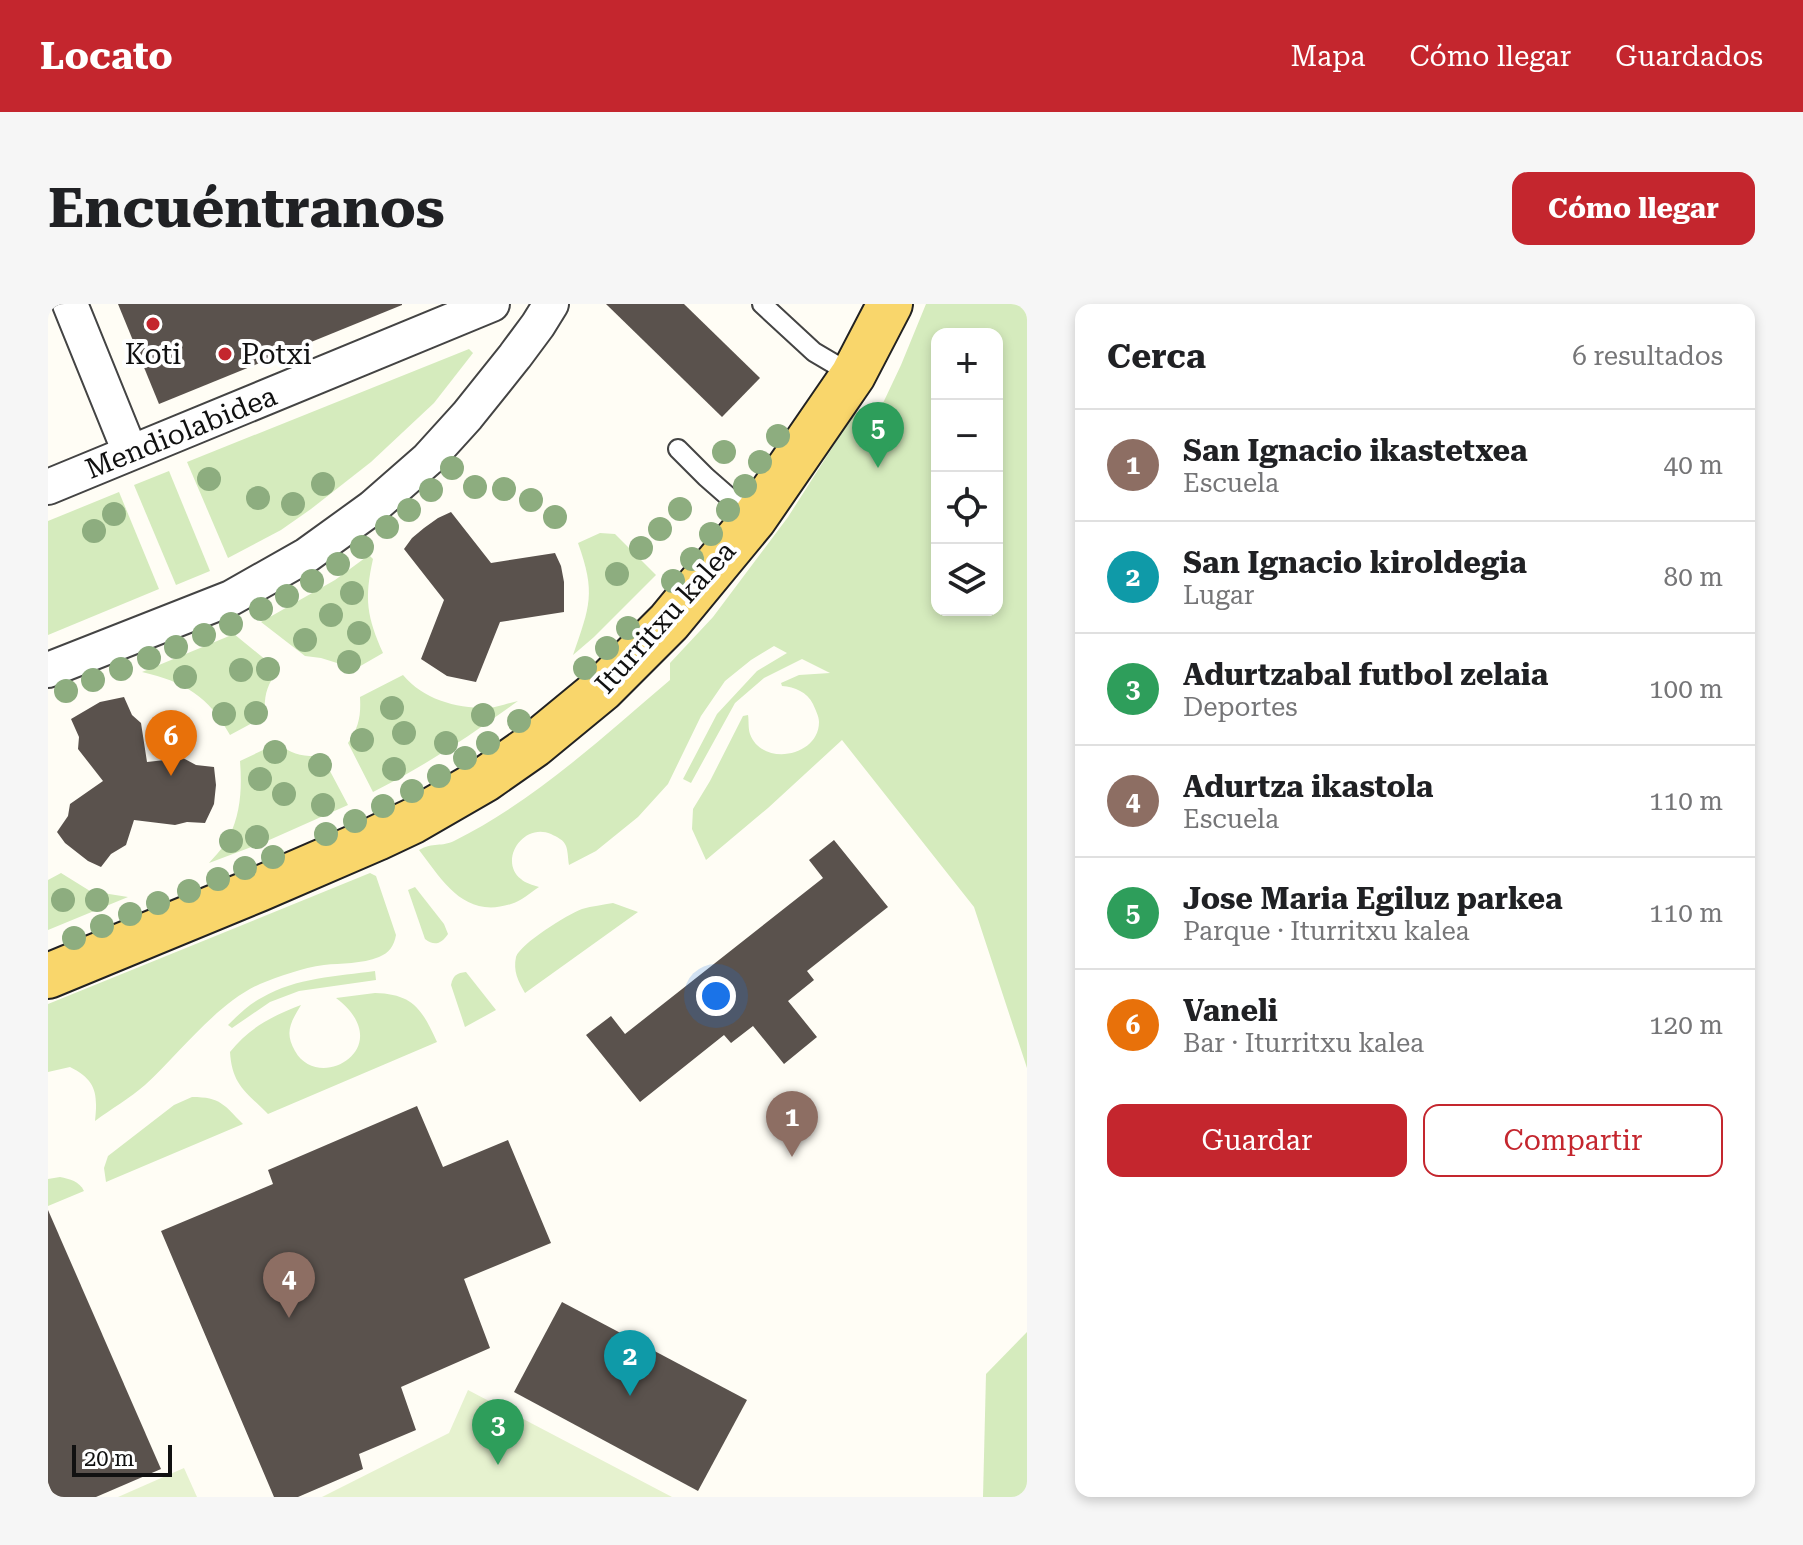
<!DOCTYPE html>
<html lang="es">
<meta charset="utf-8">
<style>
:root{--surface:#fff;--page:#f6f6f6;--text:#202124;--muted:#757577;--line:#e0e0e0;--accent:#c4262e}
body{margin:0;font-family:"Roboto Serif",serif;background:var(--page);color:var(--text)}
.controls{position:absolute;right:24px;top:24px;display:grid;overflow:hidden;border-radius:16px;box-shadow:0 4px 12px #0003}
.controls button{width:72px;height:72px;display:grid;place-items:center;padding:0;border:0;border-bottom:2px solid var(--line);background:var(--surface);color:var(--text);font:40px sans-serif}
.scale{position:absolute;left:24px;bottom:20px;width:100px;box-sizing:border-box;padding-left:8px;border:4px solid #111;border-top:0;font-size:22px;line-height:28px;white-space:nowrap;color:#111;-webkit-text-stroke:6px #fff;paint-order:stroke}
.you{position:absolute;left:668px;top:692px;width:28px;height:28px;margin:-20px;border:6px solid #fff;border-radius:50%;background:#1a73e8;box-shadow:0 0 0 12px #1a73e833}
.badge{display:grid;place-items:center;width:52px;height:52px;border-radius:50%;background:var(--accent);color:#fff;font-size:26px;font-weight:700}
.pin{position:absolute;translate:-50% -66px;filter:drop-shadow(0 2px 4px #0008)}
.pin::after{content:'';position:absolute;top:42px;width:28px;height:24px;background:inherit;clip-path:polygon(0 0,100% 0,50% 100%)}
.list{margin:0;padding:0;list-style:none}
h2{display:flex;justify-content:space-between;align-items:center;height:104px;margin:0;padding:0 32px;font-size:34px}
h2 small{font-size:26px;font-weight:400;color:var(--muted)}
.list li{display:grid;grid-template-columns:52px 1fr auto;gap:24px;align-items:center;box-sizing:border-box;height:112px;padding:0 32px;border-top:2px solid var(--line)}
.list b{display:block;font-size:30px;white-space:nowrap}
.list p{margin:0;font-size:26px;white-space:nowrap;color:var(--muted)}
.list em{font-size:26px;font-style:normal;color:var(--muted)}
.actions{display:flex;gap:16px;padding:24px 32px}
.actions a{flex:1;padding:18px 0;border:2px solid var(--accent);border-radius:16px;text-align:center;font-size:28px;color:var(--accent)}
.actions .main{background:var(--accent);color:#fff}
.icon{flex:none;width:44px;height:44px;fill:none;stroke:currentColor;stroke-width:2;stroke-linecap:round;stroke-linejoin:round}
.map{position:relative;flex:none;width:979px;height:1193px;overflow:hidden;border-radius:16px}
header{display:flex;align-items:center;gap:48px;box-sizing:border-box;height:112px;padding:0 40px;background:var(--accent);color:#fff}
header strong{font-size:38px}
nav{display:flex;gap:44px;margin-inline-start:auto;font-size:28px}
.intro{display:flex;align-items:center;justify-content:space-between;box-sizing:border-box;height:192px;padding:0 48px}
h1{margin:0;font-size:56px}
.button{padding:20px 36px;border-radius:16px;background:var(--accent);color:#fff;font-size:28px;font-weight:700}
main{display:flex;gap:48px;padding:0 48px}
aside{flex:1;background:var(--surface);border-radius:16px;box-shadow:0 4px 12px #0003}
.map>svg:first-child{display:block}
</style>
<header>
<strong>Locato</strong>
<nav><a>Mapa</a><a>Cómo llegar</a><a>Guardados</a></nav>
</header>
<div class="intro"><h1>Encuéntranos</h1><a class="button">Cómo llegar</a></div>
<main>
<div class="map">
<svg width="979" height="1193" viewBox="0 0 979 1193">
<rect width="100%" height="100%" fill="#fffdf5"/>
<!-- green -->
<g fill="#d5ebbd" fill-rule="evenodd">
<path d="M878,0H979V764L926,603L794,436L720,504L658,556L644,525L645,505L662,477L695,412L700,411C701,416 700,424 702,430C714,463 771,453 771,418C771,412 767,405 765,400C759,388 747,383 734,382L733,379L751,371L782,369L754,355L716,374L687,399L643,479L635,475L669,410L709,367L739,349L726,342L703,356L677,377L653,412L620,480L590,513L548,547L521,561C520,556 520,547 518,542C516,536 509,533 503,530C475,518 450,557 473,575C477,579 485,581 491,583C482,589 473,597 463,600C416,615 395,577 371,546C385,538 394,543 406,537C485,498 555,433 622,376V359L665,313L740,213L807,108L827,116L853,61ZM949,30V306H889V30Z"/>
<polygon points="421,45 425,49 386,99 323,158 263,205 233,226 180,254 139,158"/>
<polygon points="121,167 162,267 128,281 86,181"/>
<polygon points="71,188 111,285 0,331 0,217"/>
<path d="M552,229L567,230L608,271L546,333L525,351C542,302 548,289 530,239Z"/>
<path d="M321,251L325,255C316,295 319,313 335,349L302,368L289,359L273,354L257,352L213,318L287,276Z"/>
<path d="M186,330L230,366C218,383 216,391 217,412L182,431C160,392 137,378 94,368Z"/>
<path d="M355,371C375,395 407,404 438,404C448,404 460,399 470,397C423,431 377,462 325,488L300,439C311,423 313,412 312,393Z"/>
<path d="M230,439C244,451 256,453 274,452L300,501L219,537L161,559C168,551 176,543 181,533C193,509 194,483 192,457Z"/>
<polygon points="13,569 42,587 80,593 0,626 0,576"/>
<path d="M322,569L328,572L348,631C346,642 341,649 331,653C314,660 293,659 276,661C254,664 232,672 212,680C169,699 131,750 97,781C82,794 63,805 47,817C50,789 48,776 22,763L0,768V700Z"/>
<path d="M367,583L396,620L400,630C394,639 387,643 377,635L360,586Z"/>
<path d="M565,599L590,608L477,689C470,677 465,667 468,653C472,640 520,610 534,605C544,602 555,601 565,599Z"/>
<path d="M327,667L328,676L251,687L222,698L184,724L180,721C191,710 201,700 215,693C247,674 290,672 327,667Z"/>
<path d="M418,668L448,706L417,723L403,681C405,671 409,669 418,668Z"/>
<path d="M327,689C365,690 374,705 389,738L220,810C198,788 184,781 182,748C201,724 224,712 253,701C243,718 236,728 247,747C271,790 352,743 288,694Z"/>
<path d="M144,793C173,793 176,801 195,820L58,878L56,864L60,852L126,801Z"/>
<path d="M12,873C22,875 31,877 36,887L0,902V875Z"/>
<polygon points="979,1028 979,1193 935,1193 938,1070"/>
</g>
<!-- pitch -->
<g fill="#e6f2cf">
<polygon points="420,1086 624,1193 274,1193 401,1129"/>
<polygon points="136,1164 149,1193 70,1193"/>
</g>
<!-- building -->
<g fill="#5a524d">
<polygon points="70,0 354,0 354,1 111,100"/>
<polygon points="558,0 636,0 712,74 674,113"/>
<polygon points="403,208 443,259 507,249 513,262 516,278 516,308 452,318 428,378 399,372 373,355 396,296 356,245 364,234 376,224 390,214"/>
<polygon points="76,393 84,411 93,419 99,458 135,454 148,461 166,463 168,481 166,500 157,519 139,518 127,521 86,516 78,541 63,550 53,563 40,557 17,539 9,528 20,512 22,500 55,477 30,445 31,433 23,415 52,398"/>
<polygon points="786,536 840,603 759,667 766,676 740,697 769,733 736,760 705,722 683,739 676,731 592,798 538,731 563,712 577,730 775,574 761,556"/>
<polygon points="369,802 395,863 460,836 503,939 416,975 442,1044 353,1083 368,1126 311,1150 315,1165 250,1193 226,1193 113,927 225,880 220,866"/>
<polygon points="0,906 113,1165 48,1193 6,1193 0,1179"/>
<polygon points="514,998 699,1096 650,1187 466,1088"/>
</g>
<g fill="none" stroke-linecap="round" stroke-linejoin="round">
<defs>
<g id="service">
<polyline points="714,0 766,48 805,71"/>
<polyline points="630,145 658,173 706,215"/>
</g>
<g id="minor">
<polyline points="22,0 82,148"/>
<polyline points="0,183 444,0"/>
<polyline points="0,366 183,294 259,251 324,204 380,155 419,112 467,52 490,21 503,0"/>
</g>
<polyline id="primary" points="0,672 211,585 329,534 365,517 436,476 486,441 554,385 621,318 706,215 805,71 842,0"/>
</defs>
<!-- service casing -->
<use href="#service" stroke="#444" stroke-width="22"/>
<!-- minor casing -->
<use href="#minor" stroke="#444" stroke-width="38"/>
<!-- primary casing -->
<use href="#primary" stroke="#222" stroke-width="48"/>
<!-- service -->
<use href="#service" stroke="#fff" stroke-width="18"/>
<!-- minor -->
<use href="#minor" stroke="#fff" stroke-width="34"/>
<!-- primary -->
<use href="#primary" stroke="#f9d66b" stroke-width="44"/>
</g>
<!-- trees -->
<g fill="#8dad7f">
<circle cx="730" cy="132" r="12"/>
<circle cx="676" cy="148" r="12"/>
<circle cx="712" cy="158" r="12"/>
<circle cx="404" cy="164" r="12"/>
<circle cx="161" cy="175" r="12"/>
<circle cx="275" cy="180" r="12"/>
<circle cx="697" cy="182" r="12"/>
<circle cx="427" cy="183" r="12"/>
<circle cx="456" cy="185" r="12"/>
<circle cx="383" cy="186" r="12"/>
<circle cx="210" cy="194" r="12"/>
<circle cx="483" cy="196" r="12"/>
<circle cx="245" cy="200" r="12"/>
<circle cx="632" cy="205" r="12"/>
<circle cx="361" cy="206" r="12"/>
<circle cx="680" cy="206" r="12"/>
<circle cx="66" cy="210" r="12"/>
<circle cx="507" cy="213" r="12"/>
<circle cx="339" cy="223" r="12"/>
<circle cx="612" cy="225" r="12"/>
<circle cx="46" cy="227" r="12"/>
<circle cx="663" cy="230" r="12"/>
<circle cx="314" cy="243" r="12"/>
<circle cx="593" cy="244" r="12"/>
<circle cx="644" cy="255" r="12"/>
<circle cx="290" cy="260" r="12"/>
<circle cx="569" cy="270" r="12"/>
<circle cx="264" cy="277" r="12"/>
<circle cx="625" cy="277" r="12"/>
<circle cx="304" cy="289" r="12"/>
<circle cx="239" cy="292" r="12"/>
<circle cx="213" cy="305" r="12"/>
<circle cx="283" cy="311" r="12"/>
<circle cx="183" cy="320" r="12"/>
<circle cx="580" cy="324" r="12"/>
<circle cx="311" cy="329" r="12"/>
<circle cx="156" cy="331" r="12"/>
<circle cx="257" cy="336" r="12"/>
<circle cx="128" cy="343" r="12"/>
<circle cx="559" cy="344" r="12"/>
<circle cx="101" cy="354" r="12"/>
<circle cx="301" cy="358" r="12"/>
<circle cx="537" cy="364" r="12"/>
<circle cx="73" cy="365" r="12"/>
<circle cx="220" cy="365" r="12"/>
<circle cx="193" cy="366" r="12"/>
<circle cx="137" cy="373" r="12"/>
<circle cx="45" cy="376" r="12"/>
<circle cx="18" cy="387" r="12"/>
<circle cx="344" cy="404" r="12"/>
<circle cx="208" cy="409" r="12"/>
<circle cx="176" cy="410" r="12"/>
<circle cx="435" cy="411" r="12"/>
<circle cx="471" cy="417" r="12"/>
<circle cx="356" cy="429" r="12"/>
<circle cx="314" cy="436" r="12"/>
<circle cx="398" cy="439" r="12"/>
<circle cx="440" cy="439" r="12"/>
<circle cx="227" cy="448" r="12"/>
<circle cx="417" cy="454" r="12"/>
<circle cx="272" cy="461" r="12"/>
<circle cx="346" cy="465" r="12"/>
<circle cx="391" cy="472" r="12"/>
<circle cx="212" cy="475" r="12"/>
<circle cx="364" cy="487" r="12"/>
<circle cx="236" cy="490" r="12"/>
<circle cx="275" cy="501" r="12"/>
<circle cx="335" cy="502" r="12"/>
<circle cx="307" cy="517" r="12"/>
<circle cx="278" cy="530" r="12"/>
<circle cx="209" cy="533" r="12"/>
<circle cx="183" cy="537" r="12"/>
<circle cx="225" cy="553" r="12"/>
<circle cx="197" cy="564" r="12"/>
<circle cx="170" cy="575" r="12"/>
<circle cx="141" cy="587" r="12"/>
<circle cx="15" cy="596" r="12"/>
<circle cx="49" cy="596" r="12"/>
<circle cx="110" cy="599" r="12"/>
<circle cx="82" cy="610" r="12"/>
<circle cx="54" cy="622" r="12"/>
<circle cx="26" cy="634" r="12"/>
</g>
<!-- markers -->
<g fill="#c4262e" stroke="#fff" stroke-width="3">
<circle cx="105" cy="20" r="8"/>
<circle cx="177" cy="50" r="8"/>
</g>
<g text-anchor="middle" stroke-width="8" stroke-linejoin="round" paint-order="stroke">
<!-- poi labels -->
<g font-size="28" fill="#111" stroke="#fff">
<text x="105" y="60">Koti</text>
<text x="193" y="60" text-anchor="start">Potxi</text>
</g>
<!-- street labels -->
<g font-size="28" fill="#111" stroke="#fff">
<text transform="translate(133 128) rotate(-22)" y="10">Mendiolabidea</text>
<text transform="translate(617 313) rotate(-48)" y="10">Iturritxu kalea</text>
</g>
</g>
</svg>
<div class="controls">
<button>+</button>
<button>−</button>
<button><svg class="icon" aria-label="locate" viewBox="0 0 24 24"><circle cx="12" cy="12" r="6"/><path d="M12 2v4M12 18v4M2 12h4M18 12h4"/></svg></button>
<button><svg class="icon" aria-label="layers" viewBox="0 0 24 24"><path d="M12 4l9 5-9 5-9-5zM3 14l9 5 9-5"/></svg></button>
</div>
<div class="scale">20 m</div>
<div class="you"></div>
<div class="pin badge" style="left:744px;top:853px;background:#8d6e63">1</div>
<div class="pin badge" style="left:582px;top:1092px;background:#0f9aa8">2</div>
<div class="pin badge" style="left:450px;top:1161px;background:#2e9e5b">3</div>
<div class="pin badge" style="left:241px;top:1014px;background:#8d6e63">4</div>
<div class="pin badge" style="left:830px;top:164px;background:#2e9e5b">5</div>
<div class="pin badge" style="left:123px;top:472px;background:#e8710a">6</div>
</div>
<aside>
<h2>Cerca<small>6 resultados</small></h2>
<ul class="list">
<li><span class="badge" style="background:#8d6e63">1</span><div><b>San Ignacio ikastetxea</b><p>Escuela</p></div><em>40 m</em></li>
<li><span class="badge" style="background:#0f9aa8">2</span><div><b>San Ignacio kiroldegia</b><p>Lugar</p></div><em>80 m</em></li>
<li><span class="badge" style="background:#2e9e5b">3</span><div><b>Adurtzabal futbol zelaia</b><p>Deportes</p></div><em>100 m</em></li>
<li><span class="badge" style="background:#8d6e63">4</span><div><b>Adurtza ikastola</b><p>Escuela</p></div><em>110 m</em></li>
<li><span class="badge" style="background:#2e9e5b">5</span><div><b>Jose Maria Egiluz parkea</b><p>Parque · Iturritxu kalea</p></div><em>110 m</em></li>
<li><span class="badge" style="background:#e8710a">6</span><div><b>Vaneli</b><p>Bar · Iturritxu kalea</p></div><em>120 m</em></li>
</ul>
<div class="actions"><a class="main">Guardar</a><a>Compartir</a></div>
</aside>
</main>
